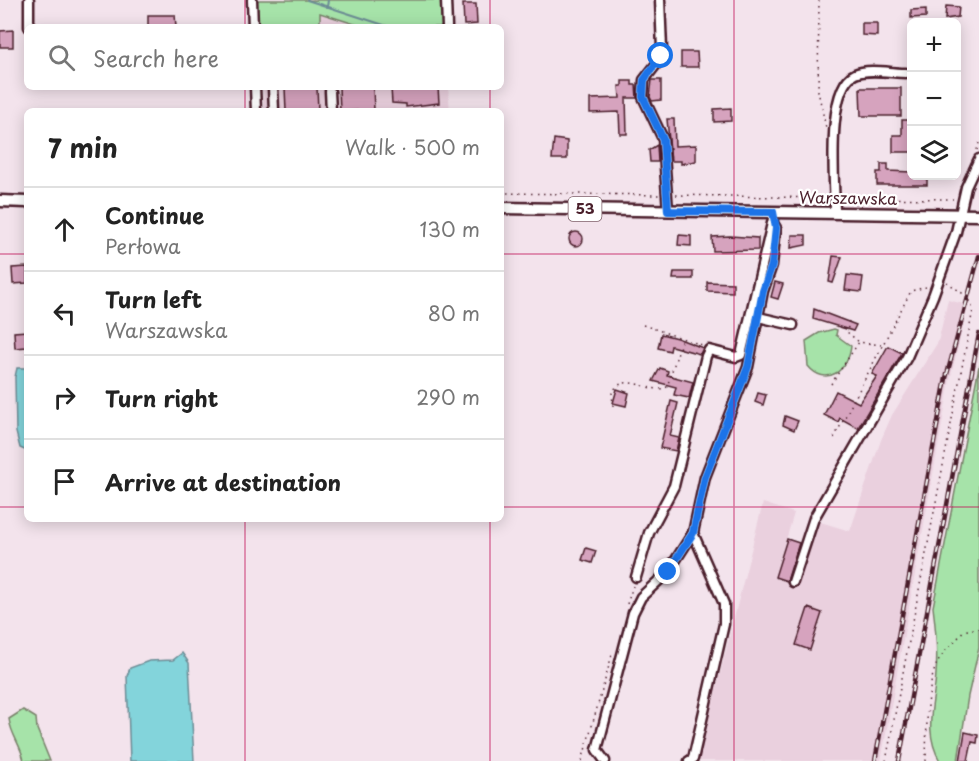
<!DOCTYPE html>
<meta charset="utf-8">
<style>
:root{--surface:#fff;--page:#f6f6f6;--text:#222;--muted:#767676;--line:#e0e0e0}
body{margin:0;font-family:"Playpen Sans",sans-serif;background:var(--page);color:var(--text)}
.controls{position:absolute;right:18px;top:18px;display:grid;overflow:hidden;border-radius:9px;box-shadow:0 3px 15px #0003}
.controls button{width:54px;height:54px;display:grid;place-items:center;padding:0;border:0;border-bottom:2px solid var(--line);background:var(--surface);color:var(--text);font:30px sans-serif}
.stop{position:absolute;width:18px;height:18px;margin:-14px;border:4px solid #1a73e8;border-radius:50%;background:#fff}
.stop.end{background:#1a73e8;border-color:#fff;box-shadow:0 2px 6px #0008}
.list{margin:0;padding:0;list-style:none}
h2{display:flex;justify-content:space-between;align-items:center;height:78px;margin:0;padding:0 24px;font-size:26px}
h2 small{font-size:20px;font-weight:400;color:var(--muted)}
.list li{display:grid;grid-template-columns:39px 1fr auto;gap:18px;align-items:center;box-sizing:border-box;height:84px;padding:0 24px;border-top:2px solid var(--line)}
.list b{display:block;font-size:22px;white-space:nowrap}
.list p{margin:0;font-size:20px;white-space:nowrap;color:var(--muted)}
.list em{font-size:20px;font-style:normal;color:var(--muted)}
.icon{flex:none;width:33px;height:33px;fill:none;stroke:currentColor;stroke-width:2;stroke-linecap:round;stroke-linejoin:round}
.map{position:relative;flex:none;width:979px;height:761px;overflow:hidden}
.search{position:absolute;background:var(--surface);box-shadow:0 3px 15px #0003;left:24px;top:24px;width:480px;height:66px;display:flex;align-items:center;gap:15px;box-sizing:border-box;padding:0 21px;border-radius:9px;color:var(--muted);font-size:22px}
.panel{position:absolute;background:var(--surface);box-shadow:0 3px 15px #0003;left:24px;top:108px;width:480px;height:414px;border-radius:9px}
.map>svg:first-child{display:block}
</style>
<div class="map">
<svg width="979" height="761" viewBox="0 0 979 761">
<rect width="100%" height="100%" fill="#f3e3ec"/>
<filter id="ink" filterUnits="userSpaceOnUse"><feTurbulence type="fractalNoise" baseFrequency=".0167" numOctaves="2"/><feDisplacementMap in="SourceGraphic" scale="12" xChannelSelector="R" yChannelSelector="G"/><feConvolveMatrix kernelMatrix="1 2 1 2 8 2 1 2 1" color-interpolation-filters="sRGB"/></filter>
<g filter="url(#ink)">
<!-- built -->
<g fill="#ead0de">
<polygon points="319,12 364,27 320,27"/>
<polygon points="263,87 448,87 450,111 264,111"/>
<polygon points="948,300 968,305 950,380 881,761 698,761 763,503 794,513 775,577 797,584 817,521 850,531 881,440 892,415 938,342"/>
</g>
<!-- green -->
<g fill="#a6e3a9" stroke="#78816a" stroke-width="1.5">
<polygon points="254,0 444,0 445,27 364,27 320,13 320,27 255,27"/>
<path d="M834,329L837,330L836,335L851,346C849,370 826,388 808,366L806,341L819,333Z"/>
<path d="M979,366V648L968,696L958,761H940C923,731 934,706 936,674C938,651 936,630 933,607Z"/>
<path d="M23,710L36,718L37,729L50,761H24C21,745 11,735 9,719Z"/>
</g>
<!-- water -->
<g fill="#83d4db" stroke="#6c8c95" stroke-width="1.5">
<polygon points="17,368 27,368 27,451 20,448 16,432 15,377"/>
<polygon points="182,653 189,663 194,761 130,761 127,676 130,668 149,661 173,660"/>
</g>
<g fill="none" stroke-linecap="round" stroke-linejoin="round">
<!-- stream -->
<g stroke="#6c8c95" stroke-width="2">
<polyline points="307,0 390,27"/>
<polyline points="327,7 328,0"/>
</g>
</g>
<!-- building -->
<g fill="#d6a3be" stroke="#4a1f2b" stroke-width="1.5">
<polygon points="463,4 476,4 477,24 464,25"/>
<polygon points="946,6 959,7 958,17 945,19"/>
<polygon points="926,9 926,17 911,18 911,10"/>
<polygon points="148,15 175,15 176,27 148,27"/>
<polygon points="862,23 877,23 877,36 862,35"/>
<polygon points="13,30 13,47 0,47 0,31"/>
<polygon points="681,52 697,52 698,67 681,67"/>
<polygon points="652,80 661,80 661,100 652,101 650,97"/>
<polygon points="622,81 632,81 632,85 636,85 637,98 626,98 627,134 620,134 619,112 590,113 590,99 620,98 619,86 622,86"/>
<polygon points="285,87 317,87 318,111 286,111"/>
<polygon points="339,87 373,87 374,110 340,111"/>
<polygon points="438,87 439,103 406,107 406,104 392,103 391,88"/>
<polygon points="860,88 901,88 901,116 861,116"/>
<polygon points="731,108 731,121 714,122 714,109"/>
<polygon points="667,119 674,119 675,146 696,145 696,161 681,164 681,161 671,161"/>
<polygon points="902,120 912,120 912,152 893,152 893,135 902,135"/>
<polygon points="554,139 567,141 567,159 552,159"/>
<polygon points="657,145 658,162 650,162 649,150"/>
<polygon points="881,164 888,164 888,171 912,172 912,176 927,176 927,185 877,185 877,172 881,172"/>
<circle cx="576" cy="239" r="7"/>
<polygon points="679,235 691,236 691,246 678,245"/>
<polygon points="792,235 806,235 806,245 791,248"/>
<polygon points="730,236 758,238 758,250 713,251 712,237"/>
<polygon points="833,256 842,257 833,283 829,282"/>
<polygon points="27,267 27,283 13,284 12,268"/>
<polygon points="674,272 693,272 693,279 673,279"/>
<polygon points="847,275 863,277 861,292 845,290"/>
<polygon points="707,282 733,283 733,292 707,291"/>
<polygon points="775,282 783,284 778,299 771,297"/>
<polygon points="814,309 856,325 853,331 813,319"/>
<polygon points="27,331 27,347 15,348 14,332"/>
<polygon points="661,334 677,338 703,348 700,354 671,346 670,351 658,348"/>
<polygon points="888,346 902,353 858,428 840,418 838,422 824,415 836,391 859,403 877,376 872,374"/>
<polygon points="660,368 668,371 667,375 693,382 689,398 674,395 676,387 653,381"/>
<polygon points="617,389 629,393 626,406 613,403"/>
<polygon points="758,393 766,395 763,405 755,402"/>
<polygon points="671,401 678,403 670,436 679,438 676,451 660,448"/>
<polygon points="785,416 798,421 794,430 783,425"/>
<polygon points="787,539 799,543 787,581 775,577"/>
<polygon points="586,548 596,551 592,563 582,560"/>
<polygon points="808,608 822,613 810,650 796,645"/>
<polygon points="965,732 978,735 977,743 972,742 968,761 960,761"/>
</g>
<g fill="none" stroke-linecap="round" stroke-linejoin="round">
<defs>
<g id="minor">
<polyline points="29,0 29,27"/>
<polyline points="252,0 253,27"/>
<polyline points="446,0 447,27"/>
<polyline points="660,0 662,49 658,62 644,80 643,97 663,139 668,211"/>
<polyline points="255,87 256,111"/>
<polyline points="273,87 274,111"/>
<polyline points="330,91 331,111"/>
<path d="M835,213C835,184 825,88 855,74C868,68 892,73 906,73"/>
<polyline points="758,317 793,325"/>
<polyline points="636,577 649,533 674,486 706,356 709,350 736,357 741,355 773,219"/>
<polyline points="793,582 814,518 907,357 933,296 956,232 966,187 979,159"/>
<polyline points="605,761 597,750 633,613 641,597 668,572 693,533 705,477 748,367 763,291 772,265 776,228 773,223"/>
<polyline points="689,761 693,759 724,624 724,604 693,533"/>
</g>
<g id="major">
<polyline points="0,201 27,202"/>
<polyline points="501,208 979,215"/>
</g>
</defs>
<!-- minor casing -->
<use href="#minor" stroke="#4a1f2b" stroke-width="13"/>
<!-- major casing -->
<use href="#major" stroke="#4a1f2b" stroke-width="15"/>
<!-- path -->
<g stroke="#4a1f2b" stroke-width="1.5" stroke-dasharray="1.5 4.5" stroke-linecap="butt">
<polyline points="819,0 818,91 826,128"/>
<polyline points="977,150 979,143"/>
<polyline points="501,193 659,195"/>
<polyline points="676,195 827,198"/>
<polyline points="844,198 953,199"/>
<polyline points="849,321 847,332 859,342 881,345"/>
<polyline points="643,325 702,345"/>
<polyline points="831,384 859,342"/>
<path d="M613,406L612,393C625,369 650,396 667,387L682,339"/>
<polyline points="834,438 911,291 926,287"/>
<polyline points="627,604 633,586"/>
<polyline points="582,761 612,655"/>
<polyline points="886,761 973,310 969,298 947,282"/>
<path d="M926,761C927,734 925,676 942,655C949,646 957,641 963,631L979,628"/>
</g>
<!-- minor -->
<use href="#minor" stroke="#fff" stroke-width="8"/>
<!-- major -->
<use href="#major" stroke="#fff" stroke-width="10"/>
<defs>
<g id="rail">
<polyline points="875,761 946,378 979,256"/>
<polyline points="899,761 979,334"/>
</g>
</defs>
<!-- rail casing -->
<use href="#rail" stroke="#4a1f2b" stroke-width="4.5"/>
<!-- rail -->
<use href="#rail" stroke="#fff" stroke-width="2" stroke-dasharray="7" stroke-linecap="butt"/>
</g>
</g>
<g fill="none" stroke-linecap="round" stroke-linejoin="round" filter="url(#ink)">
<!-- route -->
<polyline stroke="#1a73e8" stroke-width="8" points="661,56 644,80 643,97 663,139 668,211 773,212 776,228 772,265 763,291 748,367 705,477 693,533 668,572"/>
</g>
<!-- grid -->
<path fill="none" stroke="#c2185b" stroke-width="1.5" stroke-opacity="0.55" d="M245,0V27M490,0V27M734,0V761M245,87V111M490,87V111M0,254H27M501,254H979M0,507H27M501,507H979M245,519V761M490,519V761"/>
<g text-anchor="middle" stroke-width="4.5" stroke-linejoin="round" paint-order="stroke">
<!-- shield labels -->
<rect fill="#fff" stroke="#80626b" stroke-width="1.5" x="568.5" y="197" width="33" height="24" rx="4.5"/>
<g font-size="15" font-weight="bold" fill="#4a1f2b">
<text x="585" y="214">53</text>
</g>
<!-- street labels -->
<g font-size="16" fill="#4a1f2b" stroke="#fff">
<text transform="translate(848 198) rotate(1)" y="6">Warszawska</text>
</g>
</g>
</svg>
<div class="controls">
<button>+</button>
<button>−</button>
<button><svg class="icon" aria-label="layers" viewBox="0 0 24 24"><path d="M12 4l9 5-9 5-9-5zM3 14l9 5 9-5"/></svg></button>
</div>
<div class="stop" style="left:661px;top:56px"></div>
<div class="stop end" style="left:668px;top:572px"></div>
<div class="search"><svg class="icon" aria-label="search" viewBox="0 0 24 24"><circle cx="10" cy="10" r="6"/><path d="M15 15l6 6"/></svg>Search here</div>
<section class="panel">
<h2>7 min<small>Walk · 500 m</small></h2>
<ul class="list">
<li><svg class="icon" aria-label="ahead" viewBox="0 0 24 24"><path d="M12 20V5M6 11l6-6 6 6"/></svg><div><b>Continue</b><p>Perłowa</p></div><em>130 m</em></li>
<li><svg class="icon" aria-label="left" viewBox="0 0 24 24"><path d="M17 20v-9H6M10 6l-5 5 5 5"/></svg><div><b>Turn left</b><p>Warszawska</p></div><em>80 m</em></li>
<li><svg class="icon" aria-label="right" viewBox="0 0 24 24"><path d="M7 20v-9h11M14 6l5 5-5 5"/></svg><div><b>Turn right</b></div><em>290 m</em></li>
<li><svg class="icon" aria-label="arrive" viewBox="0 0 24 24"><path d="M6 21V4h12l-3 4 3 4H6"/></svg><div><b>Arrive at destination</b></div></li>
</ul>
</section>
</div>
